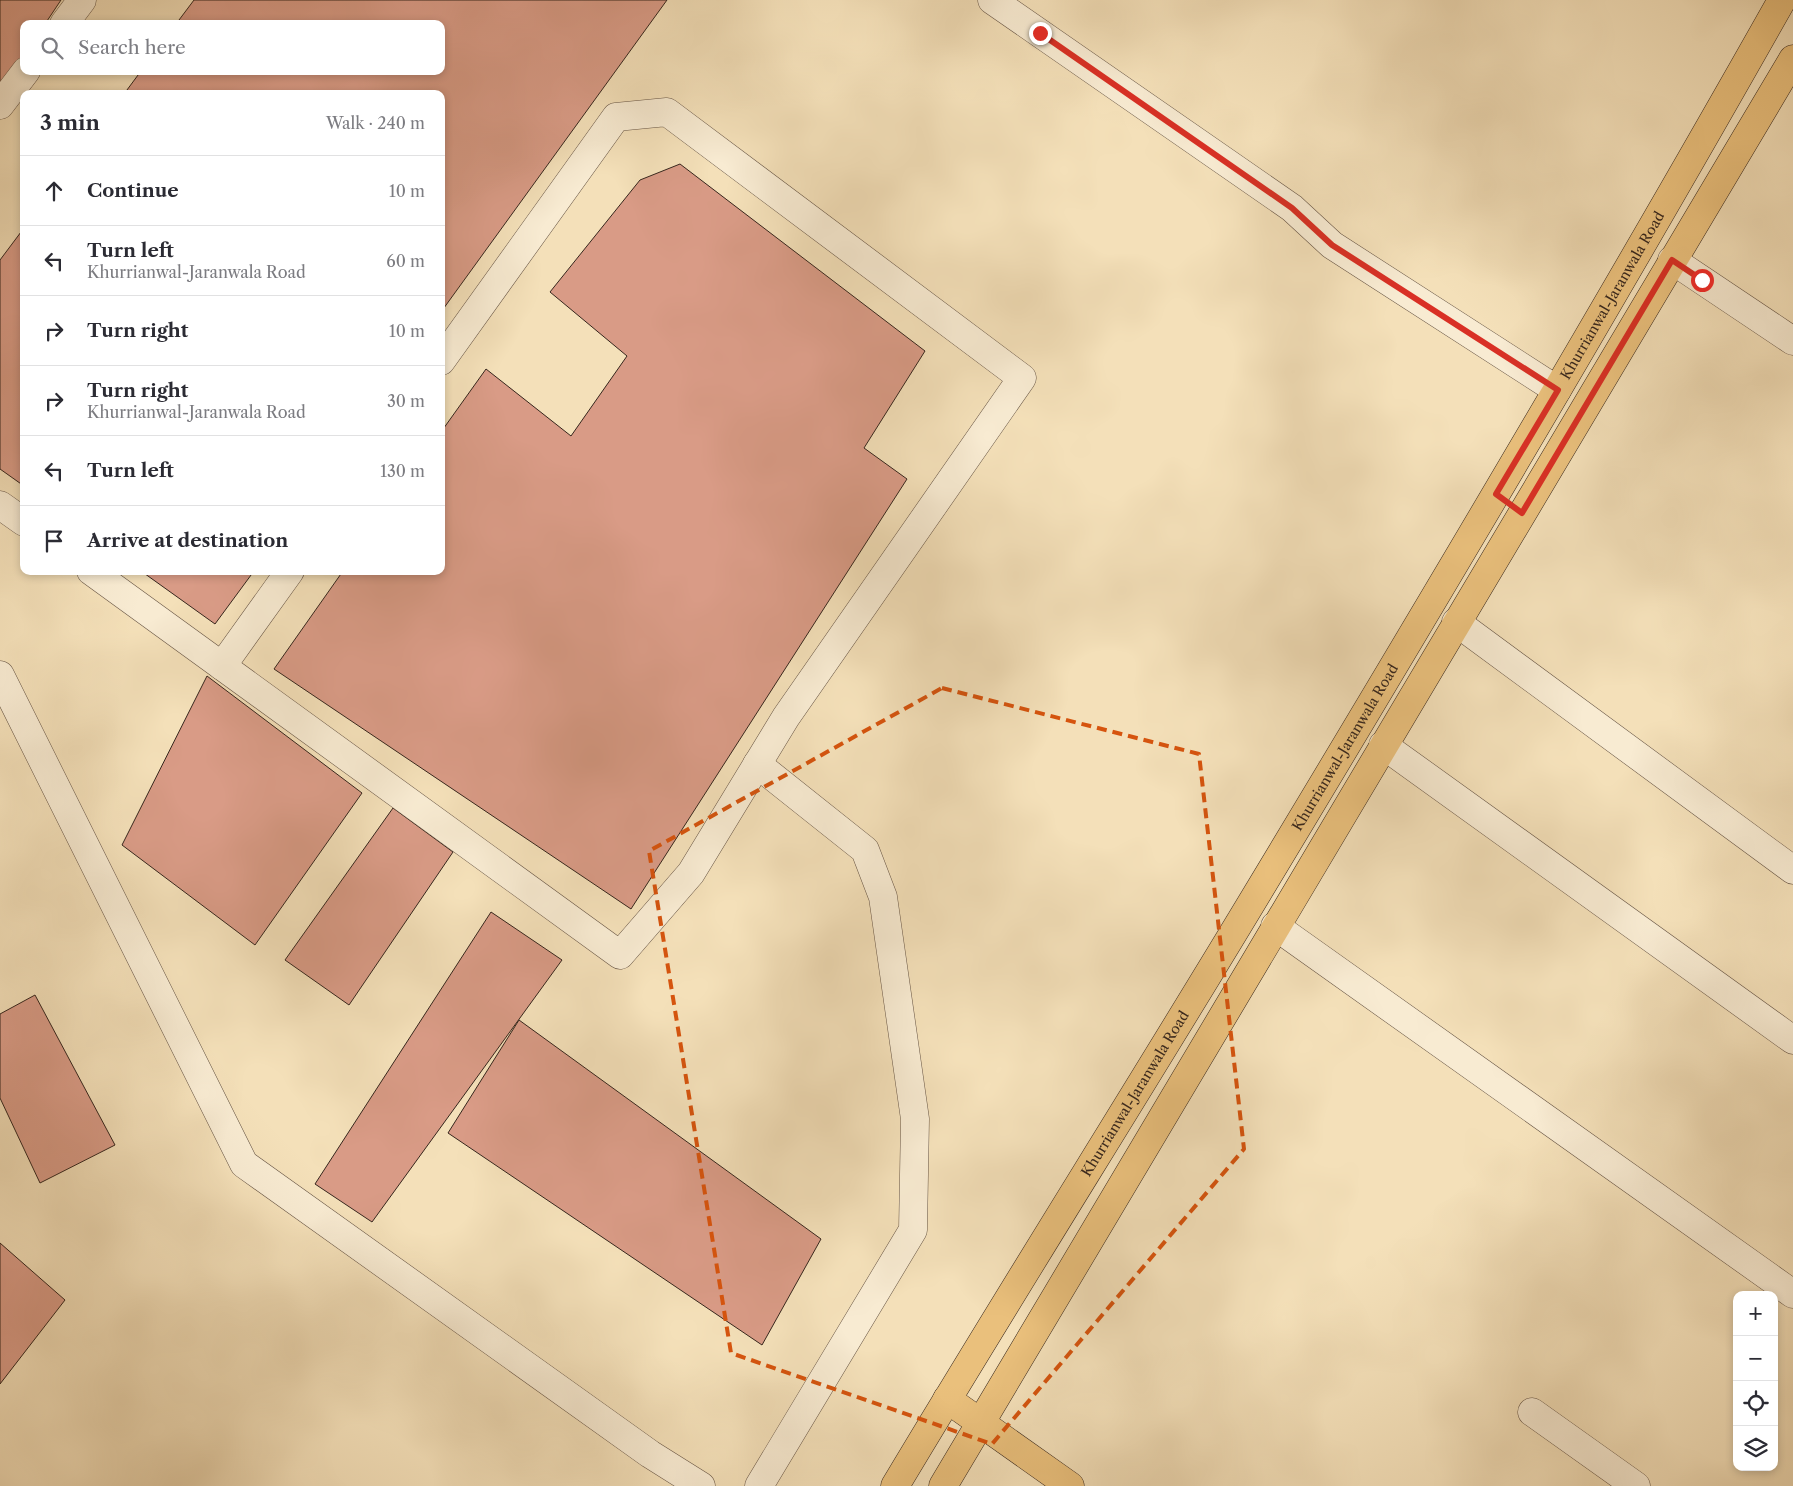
<!DOCTYPE html>
<meta charset="utf-8">
<style>
:root{--surface:#fff;--page:#f7f7f7;--text:#2b2b33;--muted:#7c7c81;--line:#e1e1e2}
body{margin:0;font-family:"Libre Caslon Text",serif;background:var(--page);color:var(--text)}
.controls{position:absolute;right:15px;bottom:15px;display:grid;overflow:hidden;border-radius:10px;box-shadow:0 2px 8px #0003}
.controls button{width:45px;height:45px;display:grid;place-items:center;padding:0;border:0;border-bottom:1px solid var(--line);background:var(--surface);color:var(--text);font:25px sans-serif}
.stop{position:absolute;width:15px;height:15px;margin:-11px;border:4px solid #d93025;border-radius:50%;background:#fff}
.stop.end{background:#d93025;border-color:#fff;box-shadow:0 1px 5px #0008}
.list{margin:0;padding:0;list-style:none}
h2{display:flex;justify-content:space-between;align-items:center;height:65px;margin:0;padding:0 20px;font-size:21px}
h2 small{font-size:16px;font-weight:400;color:var(--muted)}
.list li{display:grid;grid-template-columns:32px 1fr auto;gap:15px;align-items:center;box-sizing:border-box;height:70px;padding:0 20px;border-top:1px solid var(--line)}
.list b{display:block;font-size:19px;white-space:nowrap}
.list p{margin:0;font-size:16px;white-space:nowrap;color:var(--muted)}
.list em{font-size:16px;font-style:normal;color:var(--muted)}
.icon{flex:none;width:28px;height:28px;fill:none;stroke:currentColor;stroke-width:2;stroke-linecap:round;stroke-linejoin:round}
.map{position:relative;flex:none;width:1793px;height:1486px;overflow:hidden}
.search{position:absolute;background:var(--surface);box-shadow:0 2px 8px #0003;left:20px;top:20px;width:425px;height:55px;display:flex;align-items:center;gap:12px;box-sizing:border-box;padding:0 18px;border-radius:10px;color:var(--muted);font-size:19px}
.panel{position:absolute;background:var(--surface);box-shadow:0 2px 8px #0003;left:20px;top:90px;width:425px;height:485px;border-radius:10px}
.map>svg:first-child{display:block}
</style>
<div class="map">
<svg width="1793" height="1486" viewBox="0 0 1793 1486">
<rect width="100%" height="100%" fill="#f4e0b9"/>
<filter id="stains"><feTurbulence type="fractalNoise" baseFrequency=".004" numOctaves="4"/><feColorMatrix values="0 0 0 0 .2 0 0 0 0 .09 0 0 0 0 .02 0 0 0 .5 -.17"/></filter>
<radialGradient id="worn" r=".72"><stop offset=".6" stop-color="#630" stop-opacity="0"/><stop offset="1" stop-color="#630" stop-opacity=".3"/></radialGradient>
<!-- building -->
<g fill="#d99b86" stroke="#36261d">
<polygon points="0,0 61,0 45,24 24,24 24,55 0,88"/>
<polygon points="194,0 667,0 441,312 441,94 124,94 141,71 441,71 441,24 176,24"/>
<polygon points="680,164 925,351 864,448 907,479 631,909 274,669 343,571 441,571 441,432 486,369 571,436 627,356 550,292 640,180"/>
<polygon points="24,228 24,486 0,469 0,260"/>
<polygon points="141,571 254,571 215,624"/>
<polygon points="207,676 362,793 255,945 122,845"/>
<polygon points="393,808 453,852 349,1005 285,960"/>
<polygon points="491,912 562,960 372,1222 315,1184"/>
<polygon points="35,995 115,1145 40,1183 0,1098 0,1014"/>
<polygon points="519,1020 821,1239 762,1345 448,1133"/>
<polygon points="0,1243 65,1300 0,1384"/>
</g>
<g fill="none" stroke-linecap="round" stroke-linejoin="round">
<defs>
<g id="street">
<polyline points="992,0 1292,208 1332,245 1557,390"/>
<polyline points="64,24 82,0"/>
<polyline points="0,105 26,71"/>
<polyline points="1672,260 1793,341"/>
<polyline points="0,505 24,522"/>
<polyline points="91,571 620,955 691,873 786,717 1022,378 667,112 616,117 441,361"/>
<polyline points="1456,622 1793,870"/>
<polyline points="222,666 290,571"/>
<polyline points="0,675 244,1164 650,1454 701,1486"/>
<polyline points="1383,745 1793,1040"/>
<polyline points="757,764 865,850 883,897 915,1119 913,1230 759,1486"/>
<polyline points="1275,926 1793,1294"/>
<polyline points="1532,1412 1636,1486"/>
</g>
<g id="primary">
<polyline points="947,1399 1070,1486"/>
<path id="s1" d="M895,1486C1011,1292 1132,1101 1249,907C1430,607 1610,305 1782,0"/>
<polyline points="943,1486 1793,59"/>
</g>
</defs>
<!-- street casing -->
<use href="#street" stroke="#665444" stroke-width="29"/>
<!-- primary casing -->
<use href="#primary" stroke="#36261d" stroke-width="29"/>
<!-- street -->
<use href="#street" stroke="#f8ebd2" stroke-width="28"/>
<!-- primary -->
<use href="#primary" stroke="#eac07c" stroke-width="28"/>
</g>
<g fill="none" stroke-linecap="round" stroke-linejoin="round">
<!-- route -->
<polyline stroke="#d93025" stroke-width="6" points="1040,33 1292,208 1332,245 1558,390 1496,494 1522,513 1672,260 1702,280"/>
</g>
<!-- marked area -->
<path fill="none" stroke="#d6540e" stroke-width="4" stroke-dasharray="10 6" stroke-linejoin="round" d="M942,688L1199,754L1244,1149L992,1444L731,1353L649,851Z"/>
<g text-anchor="middle" stroke-width="5" stroke-linejoin="round" paint-order="stroke">
<!-- street labels -->
<g font-size="14" fill="#36261d" stroke="#f8ebd2">
<text dy="5" stroke="none"><textPath href="#s1" startOffset="1390">Khurrianwal-Jaranwala Road</textPath></text>
<text dy="5" stroke="none"><textPath href="#s1" startOffset="865">Khurrianwal-Jaranwala Road</textPath></text>
<text dy="5" stroke="none"><textPath href="#s1" startOffset="460">Khurrianwal-Jaranwala Road</textPath></text>
</g>
</g>
<rect width="100%" height="100%" filter="url(#stains)"/>
<rect width="100%" height="100%" fill="url(#worn)"/>
</svg>
<div class="controls">
<button>+</button>
<button>−</button>
<button><svg class="icon" aria-label="locate" viewBox="0 0 24 24"><circle cx="12" cy="12" r="6"/><path d="M12 2v4M12 18v4M2 12h4M18 12h4"/></svg></button>
<button><svg class="icon" aria-label="layers" viewBox="0 0 24 24"><path d="M12 4l9 5-9 5-9-5zM3 14l9 5 9-5"/></svg></button>
</div>
<div class="stop" style="left:1702px;top:280px"></div>
<div class="stop end" style="left:1040px;top:33px"></div>
<div class="search"><svg class="icon" aria-label="search" viewBox="0 0 24 24"><circle cx="10" cy="10" r="6"/><path d="M15 15l6 6"/></svg>Search here</div>
<section class="panel">
<h2>3 min<small>Walk · 240 m</small></h2>
<ul class="list">
<li><svg class="icon" aria-label="ahead" viewBox="0 0 24 24"><path d="M12 20V5M6 11l6-6 6 6"/></svg><div><b>Continue</b></div><em>10 m</em></li>
<li><svg class="icon" aria-label="left" viewBox="0 0 24 24"><path d="M17 20v-9H6M10 6l-5 5 5 5"/></svg><div><b>Turn left</b><p>Khurrianwal-Jaranwala Road</p></div><em>60 m</em></li>
<li><svg class="icon" aria-label="right" viewBox="0 0 24 24"><path d="M7 20v-9h11M14 6l5 5-5 5"/></svg><div><b>Turn right</b></div><em>10 m</em></li>
<li><svg class="icon" aria-label="right" viewBox="0 0 24 24"><path d="M7 20v-9h11M14 6l5 5-5 5"/></svg><div><b>Turn right</b><p>Khurrianwal-Jaranwala Road</p></div><em>30 m</em></li>
<li><svg class="icon" aria-label="left" viewBox="0 0 24 24"><path d="M17 20v-9H6M10 6l-5 5 5 5"/></svg><div><b>Turn left</b></div><em>130 m</em></li>
<li><svg class="icon" aria-label="arrive" viewBox="0 0 24 24"><path d="M6 21V4h12l-3 4 3 4H6"/></svg><div><b>Arrive at destination</b></div></li>
</ul>
</section>
</div>
